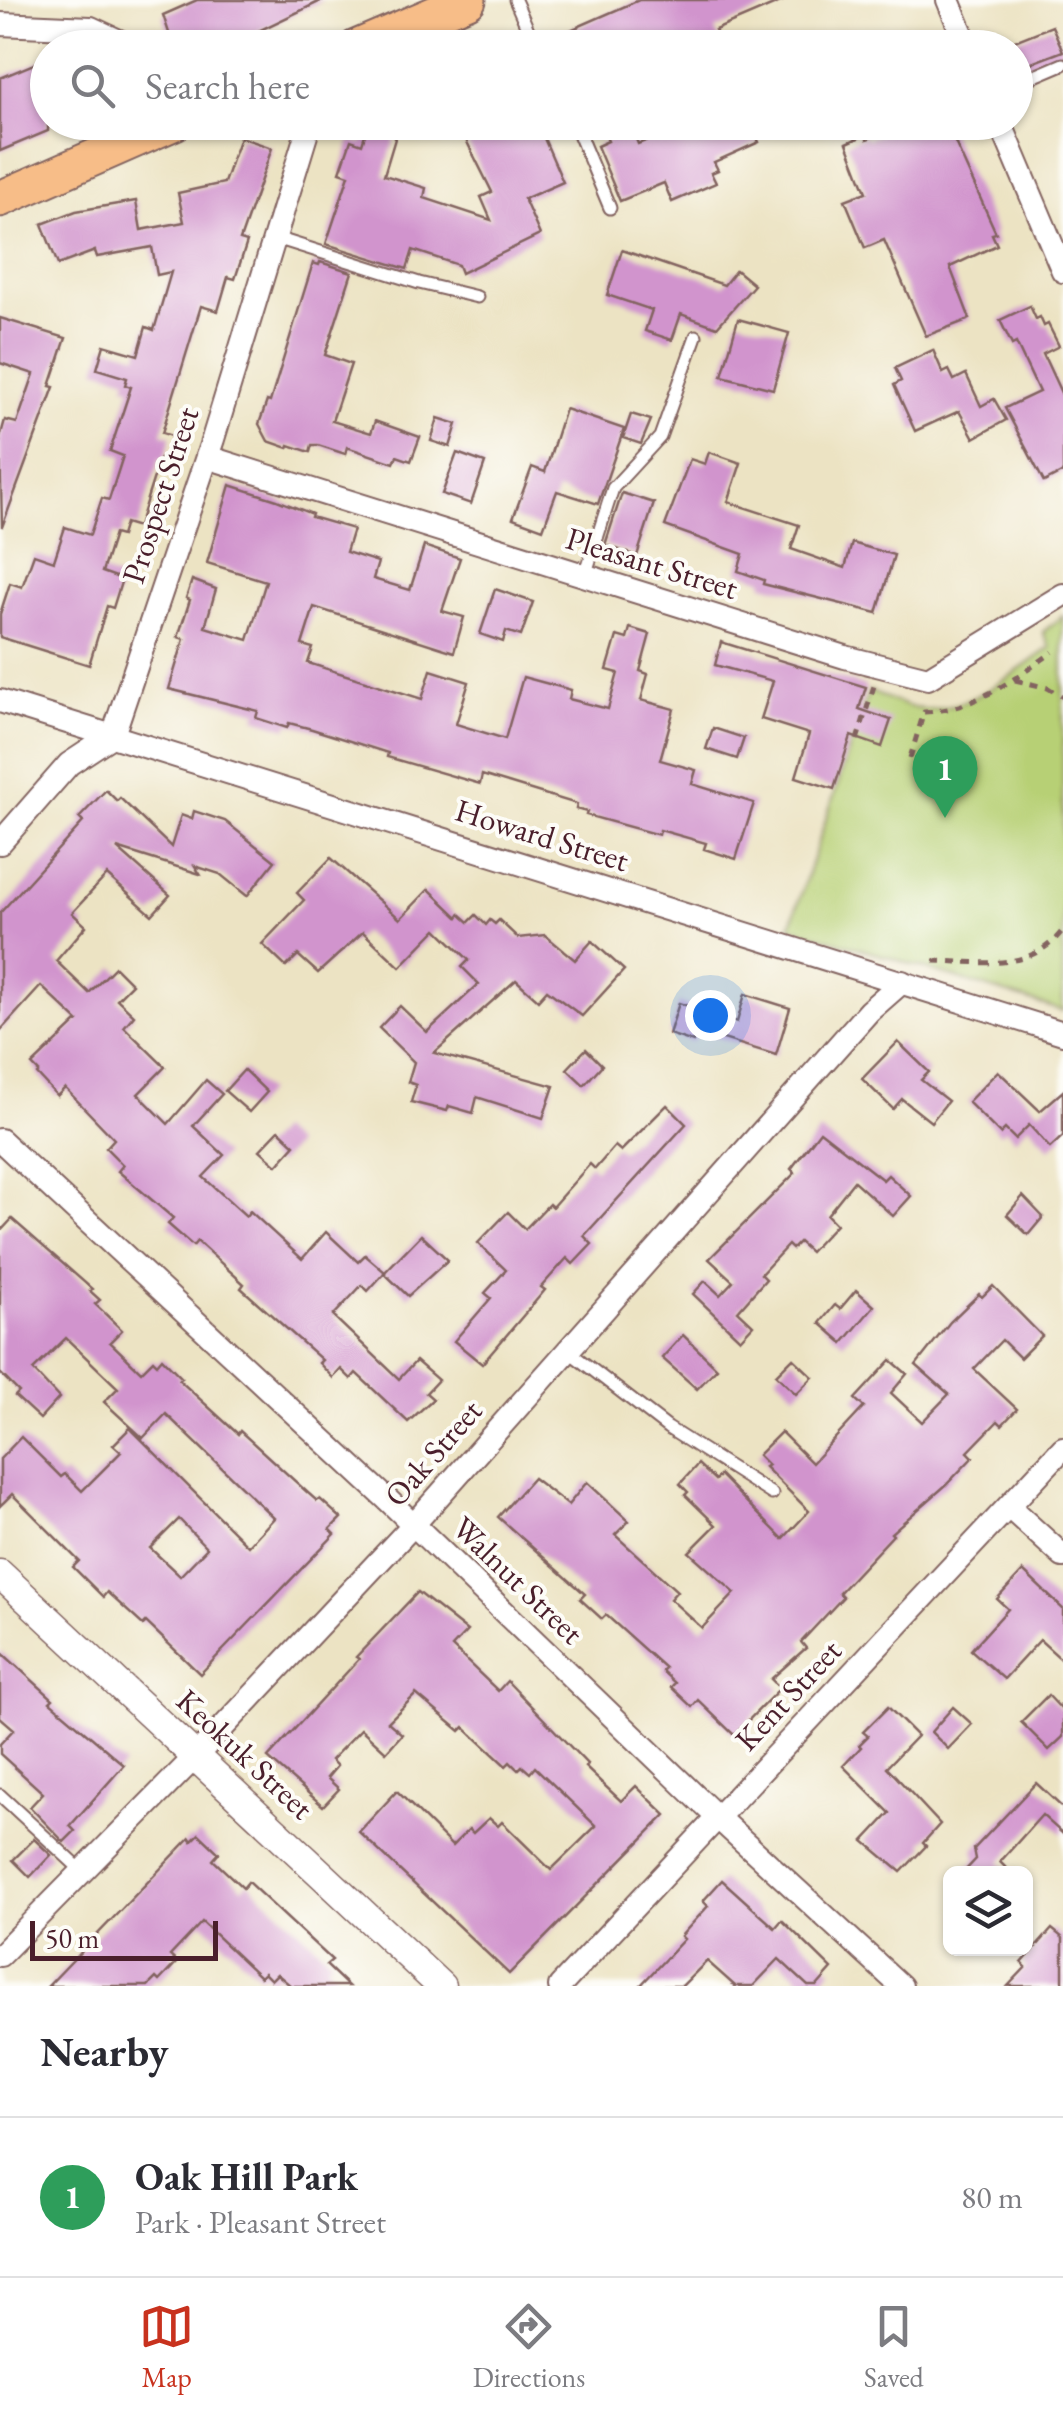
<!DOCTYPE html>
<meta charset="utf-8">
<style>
:root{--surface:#fff;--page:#f2f2f3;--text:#2b2b33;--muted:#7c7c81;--line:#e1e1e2;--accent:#c8321e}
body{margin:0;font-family:"EB Garamond",serif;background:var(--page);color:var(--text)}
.controls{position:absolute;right:30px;bottom:30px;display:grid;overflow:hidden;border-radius:15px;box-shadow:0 2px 8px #0004}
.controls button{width:90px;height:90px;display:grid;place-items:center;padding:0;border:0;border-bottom:2px solid var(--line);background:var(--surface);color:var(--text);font:50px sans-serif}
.scale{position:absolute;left:30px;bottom:25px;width:188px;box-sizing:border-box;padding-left:10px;border:5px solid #4a1f2b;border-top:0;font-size:28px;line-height:35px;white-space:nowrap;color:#4a1f2b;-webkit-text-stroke:8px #fdfcf7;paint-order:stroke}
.you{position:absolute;left:710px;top:1015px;width:35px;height:35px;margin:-25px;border:8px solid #fff;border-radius:50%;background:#1a73e8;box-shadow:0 0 0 15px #1a73e833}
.badge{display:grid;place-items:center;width:65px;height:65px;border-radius:50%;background:var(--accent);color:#fff;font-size:32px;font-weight:700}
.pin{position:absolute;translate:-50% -82px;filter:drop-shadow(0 2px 5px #0008)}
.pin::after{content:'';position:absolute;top:52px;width:35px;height:30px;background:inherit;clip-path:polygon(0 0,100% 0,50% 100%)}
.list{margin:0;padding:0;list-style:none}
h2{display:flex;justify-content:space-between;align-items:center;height:130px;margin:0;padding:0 40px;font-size:42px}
h2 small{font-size:32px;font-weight:400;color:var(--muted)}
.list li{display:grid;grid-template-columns:65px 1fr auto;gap:30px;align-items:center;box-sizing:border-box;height:160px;padding:0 40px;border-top:2px solid var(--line)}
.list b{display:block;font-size:38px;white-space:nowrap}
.list p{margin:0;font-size:32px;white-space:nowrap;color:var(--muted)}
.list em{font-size:32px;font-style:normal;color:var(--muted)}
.icon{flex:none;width:55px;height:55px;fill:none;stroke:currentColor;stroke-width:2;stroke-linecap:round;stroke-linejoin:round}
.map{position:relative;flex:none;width:1063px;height:1986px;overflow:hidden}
.search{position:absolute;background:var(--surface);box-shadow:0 2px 8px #0004;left:30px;right:30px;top:30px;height:110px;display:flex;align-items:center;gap:25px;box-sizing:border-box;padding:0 35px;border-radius:55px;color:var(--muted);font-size:38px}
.sheet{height:290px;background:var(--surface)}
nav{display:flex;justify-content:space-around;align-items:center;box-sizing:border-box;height:140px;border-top:2px solid var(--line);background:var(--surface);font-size:28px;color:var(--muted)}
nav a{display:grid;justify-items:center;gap:5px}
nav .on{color:var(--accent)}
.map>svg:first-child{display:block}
</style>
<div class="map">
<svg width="1063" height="1986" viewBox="0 0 1063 1986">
<rect width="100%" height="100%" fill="#fdfcf7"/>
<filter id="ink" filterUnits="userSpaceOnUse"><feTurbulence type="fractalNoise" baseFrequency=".01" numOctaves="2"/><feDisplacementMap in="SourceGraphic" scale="20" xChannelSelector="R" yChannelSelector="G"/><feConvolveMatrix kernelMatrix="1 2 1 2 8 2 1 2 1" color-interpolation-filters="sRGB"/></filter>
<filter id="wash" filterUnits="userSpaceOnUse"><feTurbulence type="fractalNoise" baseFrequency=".0048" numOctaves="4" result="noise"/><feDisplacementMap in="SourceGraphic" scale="40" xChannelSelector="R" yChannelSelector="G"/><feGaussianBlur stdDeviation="2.25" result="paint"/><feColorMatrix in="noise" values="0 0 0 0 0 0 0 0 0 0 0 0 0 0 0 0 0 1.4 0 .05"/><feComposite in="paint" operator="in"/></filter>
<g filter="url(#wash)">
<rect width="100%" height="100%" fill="#ece3c3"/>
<!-- green -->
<path fill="#b7d075" stroke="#807850" stroke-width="2.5" d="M1063,616V1011L790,927L869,691C886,697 905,708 922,709C968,713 1014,672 1050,648L1043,632Z"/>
<g id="blocks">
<!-- building -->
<g fill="#d194cd" fill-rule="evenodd">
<polygon points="197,0 323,0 223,48 174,48 163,15"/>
<polygon points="639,0 785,0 715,30 723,48 545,48 543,42"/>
<polygon points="1052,26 1063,51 1016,69 1016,48 1012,42"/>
<polygon points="48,58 48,131 0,151 0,78"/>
<polygon points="369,122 400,122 384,175 426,188 424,198 491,220 481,197 492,192 457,122 537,122 563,182 524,199 540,235 461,273 458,265 413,250 407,269 326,244 349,175 340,172 351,140 362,144"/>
<polygon points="600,122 629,122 638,144 696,122 750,122 759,142 714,162 718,170 711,173 716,183 672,202 664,183 620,201 597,146 608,141"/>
<polygon points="904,122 941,122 944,130 949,129 996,233 992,234 997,245 950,267 970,319 926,336 884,240 865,248 845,200 866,192 847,143 865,135 867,139"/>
<polygon points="240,137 272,148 240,240 247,242 235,279 228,277 218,311 201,306 162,433 172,436 164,459 160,458 138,527 125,523 121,536 114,534 102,572 122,579 113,608 107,606 89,665 0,637 0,614 10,583 22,587 34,554 54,561 65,527 90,535 102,498 109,500 123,456 110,451 131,387 125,385 127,378 97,369 104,345 138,355 146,327 154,330 171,272 157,275 152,247 97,257 95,251 58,265 42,224 76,211 136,201 141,230 184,222 178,193 224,183"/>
<polygon points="622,250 724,285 736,270 754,285 717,327 681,314 672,340 645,331 652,310 607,295"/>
<polygon points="320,262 352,272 325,355 351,364 332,421 371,433 375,421 420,437 411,461 397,456 394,463 347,447 345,454 318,445 312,445 310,452 289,445 288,448 268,441 259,424 267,401 270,402 313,263 319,265"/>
<polygon points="1030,306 1036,319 1040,317 1044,326 1048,324 1059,346 1043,354 1063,397 1063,472 1044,482 1005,408 1039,392 1016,343 1012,345 1000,320"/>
<polygon points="0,318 66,338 50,386 54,387 2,527 0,438 5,420 17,423 34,374 0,363"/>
<polygon points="738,319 789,333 773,389 722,376"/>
<polygon points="933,350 943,373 949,370 954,380 966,374 981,406 994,399 1006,420 974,438 959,411 915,431 894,385 901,381 895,368"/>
<polygon points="565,409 624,429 598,504 557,491 543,529 513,518 532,467 545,472"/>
<polygon points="631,414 651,420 641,444 623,438"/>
<polygon points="438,418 457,424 450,447 431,441"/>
<polygon points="709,452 741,463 728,502 799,525 791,549 845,568 852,543 894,555 877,613 763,584 764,580 738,571 743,554 665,526 690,459 705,464"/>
<polygon points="457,453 485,463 471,504 442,494"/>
<polygon points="230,485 277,500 312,514 311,517 353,529 346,552 378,562 373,579 410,590 424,546 460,558 442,611 464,617 454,652 314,607 302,645 313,648 308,663 422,699 431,670 469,682 456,724 505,739 523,677 571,690 569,699 608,709 618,673 607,670 617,636 627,639 630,628 650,634 640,671 648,674 641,700 674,709 660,760 696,770 692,784 754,803 736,859 704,849 706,843 660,830 659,835 586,815 587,812 576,809 577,804 482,775 480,784 387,757 388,753 312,729 289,723 287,728 256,718 258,711 169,689 184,639 178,637 190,600 186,598 192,580 216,589 205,627 248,640 260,601 266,581 207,563"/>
<polygon points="622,493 654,503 637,556 605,545"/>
<polygon points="495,589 533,602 521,636 506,631 503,642 480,634"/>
<polygon points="721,642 866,687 859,709 891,720 882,747 851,736 834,789 796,777 809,734 761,719 773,681 715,665"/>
<polygon points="713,728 744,738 737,759 706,749"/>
<polygon points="106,790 117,801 120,798 171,847 181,815 192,819 194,811 225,821 275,861 247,896 220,874 195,866 200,874 117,848 170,895 152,915 107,875 72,913 86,926 56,961 89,993 115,967 132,984 117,999 134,1015 124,1027 165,1067 138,1094 168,1124 206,1080 222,1094 193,1126 224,1155 203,1177 246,1216 250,1211 302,1259 326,1232 358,1262 365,1255 385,1272 368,1291 362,1285 333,1316 399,1379 416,1361 438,1380 426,1393 433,1399 408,1422 356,1373 351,1379 341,1369 333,1378 319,1363 322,1360 241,1288 244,1284 197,1241 193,1246 168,1224 173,1218 118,1171 123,1165 106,1148 114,1139 65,1088 57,1096 37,1074 39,1072 32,1065 78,1021 41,986 0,1031 0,913 83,822 79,818"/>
<polygon points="331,858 400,919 429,889 458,917 460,914 469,922 476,915 486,925 490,920 495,924 499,920 518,938 545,935 575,960 592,941 624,970 582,1016 547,990 538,1000 516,980 434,1053 554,1086 543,1118 477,1097 473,1113 449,1106 447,1111 411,1102 416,1085 408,1082 414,1062 379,1028 400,1006 427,1032 479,984 462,967 469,960 437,929 400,967 363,932 318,973 298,955 286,967 262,944 304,900 297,893"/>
<polygon points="745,994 790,1008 776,1055 697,1031 693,1042 669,1034 679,1003 737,1022"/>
<polygon points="898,1042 929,1072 921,1080 948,1101 931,1122 902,1099 893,1109 862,1079"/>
<polygon points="586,1049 602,1065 584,1085 567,1069"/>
<polygon points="244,1070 267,1092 249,1112 225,1091"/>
<polygon points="998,1071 1040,1111 1063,1091 1063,1136 1050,1148 1029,1125 1015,1139 1005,1129 1000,1134 968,1102"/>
<polygon points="667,1105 686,1124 584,1236 592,1244 573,1264 567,1258 541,1287 545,1290 482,1364 454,1341 491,1298 485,1293 506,1270 478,1243 508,1212 525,1229 549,1204 552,1207 590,1164 595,1169 615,1146 621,1151"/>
<polygon points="279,1130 295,1145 277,1165 260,1150"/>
<polygon points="820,1131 883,1180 888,1175 911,1196 893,1216 854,1181 827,1215 836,1224 810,1252 799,1242 792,1249 788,1245 761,1274 766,1279 738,1311 753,1325 740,1339 693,1294 705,1281 720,1295 733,1281 709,1259 795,1173 791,1169"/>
<polygon points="1023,1196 1043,1217 1028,1235 1007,1215"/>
<path d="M12,1219L92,1289L90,1291L100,1300L95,1304L122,1330L110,1342L141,1372L153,1360L157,1364L162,1358L182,1378L179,1380L238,1434L240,1431L308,1493L317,1501L320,1499L341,1518L330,1529L335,1534L200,1674L146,1622L143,1625L107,1592L103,1597L73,1567L79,1561L12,1494L0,1506V1459L21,1437L61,1477L65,1474L82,1491L121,1452L113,1445L130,1428L248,1546L274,1518L166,1414L143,1438L104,1402L118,1388L66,1338L33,1370L59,1398L40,1419L15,1396L19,1392L0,1373V1232ZM179,1519L207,1548L180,1576L150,1548Z"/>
<polygon points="421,1235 448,1260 408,1296 384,1273"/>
<polygon points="993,1286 1042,1336 1020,1358 1002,1340 974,1369 1017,1409 1002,1425 998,1421 968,1452 973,1457 946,1485 891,1533 893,1535 839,1593 843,1597 801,1642 806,1648 771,1679 780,1688 734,1735 698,1700 692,1707 671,1687 675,1683 662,1671 665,1668 606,1615 602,1619 580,1599 585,1594 498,1517 533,1478 568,1505 587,1482 629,1521 615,1535 677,1591 670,1599 702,1628 735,1593 689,1552 716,1525 685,1495 688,1492 680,1484 698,1464 715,1480 720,1475 783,1539 809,1511 765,1467 768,1465 758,1455 781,1432 812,1463 864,1407 855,1399 891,1360 907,1374 891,1393 922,1422 949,1394 916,1365 950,1322 979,1294 982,1297"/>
<polygon points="856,1290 874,1306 843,1343 820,1323 835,1305 840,1309"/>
<polygon points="683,1335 717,1368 697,1389 662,1358"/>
<polygon points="793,1358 813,1377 796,1394 776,1375"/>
<polygon points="1023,1571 1063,1609 1063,1661 1040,1640 1004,1679 971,1650 1008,1609 997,1599"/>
<polygon points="418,1592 467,1631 452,1647 498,1691 507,1681 587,1764 585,1767 621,1801 636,1786 666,1815 509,1974 359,1832 397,1791 452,1846 469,1829 473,1833 489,1818 498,1826 502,1822 551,1870 596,1826 535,1767 530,1773 522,1766 518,1770 510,1762 506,1766 464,1727 460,1731 416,1694 388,1722 402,1734 386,1752 361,1729 331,1760 337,1766 327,1778 339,1789 323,1806 268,1758 359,1659 356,1657"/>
<polygon points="0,1651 53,1699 50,1702 124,1765 70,1826 75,1831 64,1842 30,1807 43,1793 0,1754 0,1744 14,1729 0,1717"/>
<polygon points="1048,1695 1063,1711 1063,1737 1049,1750 1021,1722"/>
<polygon points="888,1707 917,1736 887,1767 940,1824 923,1843 926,1846 901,1872 864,1841 890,1813 843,1766 861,1747 859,1745 868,1736 863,1732"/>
<polygon points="953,1707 972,1724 948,1749 931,1732"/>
<polygon points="1036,1783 1063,1808 1063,1834 1042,1815 1000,1862 1012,1874 962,1874 976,1859 974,1849"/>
<polygon points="199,1834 219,1853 213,1860 243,1888 248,1882 332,1960 326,1965 348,1986 291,1986 277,1974 271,1980 264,1973 260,1977 202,1922 170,1956 177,1962 159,1981 156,1978 148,1986 48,1986 190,1838 192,1841"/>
<polygon points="34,1839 51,1855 30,1877 13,1860"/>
<polygon points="722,1880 775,1928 782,1920 832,1969 817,1986 808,1986 779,1959 753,1986 735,1986 707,1961 682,1986 640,1986 684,1939 681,1936 708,1906 703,1901"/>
<polygon points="1052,1929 1063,1938 1063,1986 1008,1986 1026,1967 1022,1963"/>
</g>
</g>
</g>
<g filter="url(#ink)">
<use href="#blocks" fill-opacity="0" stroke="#836460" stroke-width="2.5"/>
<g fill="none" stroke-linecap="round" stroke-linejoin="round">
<defs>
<g id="service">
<polyline points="515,0 536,48"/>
<polyline points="922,48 961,31"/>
<polyline points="1016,84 1063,64"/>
<polyline points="574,122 610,208"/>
<polyline points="276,238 419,283 477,297"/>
<polyline points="585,576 613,488 660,437 696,336"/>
<polyline points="567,1350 668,1428 772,1494"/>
<polyline points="0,1795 81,1870"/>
</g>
<g id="minor">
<polyline points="948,0 968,48"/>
<polyline points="0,24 91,28 134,48"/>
<polyline points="1000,122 1063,271"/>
<polyline points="207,457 845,657 928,678 1063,595"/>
<polyline points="0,701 1063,1033"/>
<polyline points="0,843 69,764 113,735 213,439 310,122"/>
<polyline points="0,1140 389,1501 717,1817 901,1986"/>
<polyline points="1009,1507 1063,1556"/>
<polyline points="0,1955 196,1756 413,1525 869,1011 902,982"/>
<polyline points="560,1986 1063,1448"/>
</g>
<polyline id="tertiary" points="0,1574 441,1986"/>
<g id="primary">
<polyline points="356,48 468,0"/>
<polyline points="0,199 175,122"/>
</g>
</defs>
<!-- service casing -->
<use href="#service" stroke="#836460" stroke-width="15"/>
<!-- minor casing -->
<use href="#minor" stroke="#836460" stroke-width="26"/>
<!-- tertiary casing -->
<use href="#tertiary" stroke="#836460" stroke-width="31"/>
<!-- primary casing -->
<use href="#primary" stroke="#836460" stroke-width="39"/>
<!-- path -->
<g stroke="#836460" stroke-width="5" stroke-dasharray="8 8" stroke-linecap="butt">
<polyline points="1015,680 1048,688 1063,697"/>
<polyline points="857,740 874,686"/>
<path d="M910,758L924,712C974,710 1013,680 1053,652"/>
<path d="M934,961C982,962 1031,972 1063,930"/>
</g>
<!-- service -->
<use href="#service" stroke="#fff" stroke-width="11"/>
<!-- minor -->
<use href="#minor" stroke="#fff" stroke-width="22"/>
<!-- tertiary -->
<use href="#tertiary" stroke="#fff" stroke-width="28"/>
<!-- primary -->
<use href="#primary" stroke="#f7bd88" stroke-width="35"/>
</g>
</g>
<g text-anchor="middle" stroke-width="8" stroke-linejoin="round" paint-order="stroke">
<!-- street labels -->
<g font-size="32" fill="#4a1f2b" stroke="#fdfcf7">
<text transform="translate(160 495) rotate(-72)" y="11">Prospect Street</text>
<text transform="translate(652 563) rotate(17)" y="11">Pleasant Street</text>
<text transform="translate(542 835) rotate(17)" y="11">Howard Street</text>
<text transform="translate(433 1453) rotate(-49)" y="11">Oak Street</text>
<text transform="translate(518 1580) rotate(44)" y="11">Walnut Street</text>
<text transform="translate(788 1695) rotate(-47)" y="11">Kent Street</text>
<text transform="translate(245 1754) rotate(43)" y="11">Keokuk Street</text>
</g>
</g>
</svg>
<div class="controls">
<button><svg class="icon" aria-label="layers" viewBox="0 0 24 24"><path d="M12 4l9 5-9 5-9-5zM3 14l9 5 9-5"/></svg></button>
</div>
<div class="scale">50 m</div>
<div class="you"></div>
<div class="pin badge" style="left:945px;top:818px;background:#2e9e5b">1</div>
<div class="search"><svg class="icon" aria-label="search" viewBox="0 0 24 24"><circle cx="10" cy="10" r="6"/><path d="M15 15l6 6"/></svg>Search here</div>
</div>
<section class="sheet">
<h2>Nearby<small></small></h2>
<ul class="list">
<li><span class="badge" style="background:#2e9e5b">1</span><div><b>Oak Hill Park</b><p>Park · Pleasant Street</p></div><em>80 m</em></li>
</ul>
</section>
<nav>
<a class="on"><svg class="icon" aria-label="map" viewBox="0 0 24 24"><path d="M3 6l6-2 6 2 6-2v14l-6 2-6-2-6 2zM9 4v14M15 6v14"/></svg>Map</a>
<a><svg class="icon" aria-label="directions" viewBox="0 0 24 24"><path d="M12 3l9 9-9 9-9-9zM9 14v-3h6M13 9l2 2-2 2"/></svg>Directions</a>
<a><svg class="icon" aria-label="saved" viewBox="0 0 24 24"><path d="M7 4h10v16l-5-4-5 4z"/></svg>Saved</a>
</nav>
